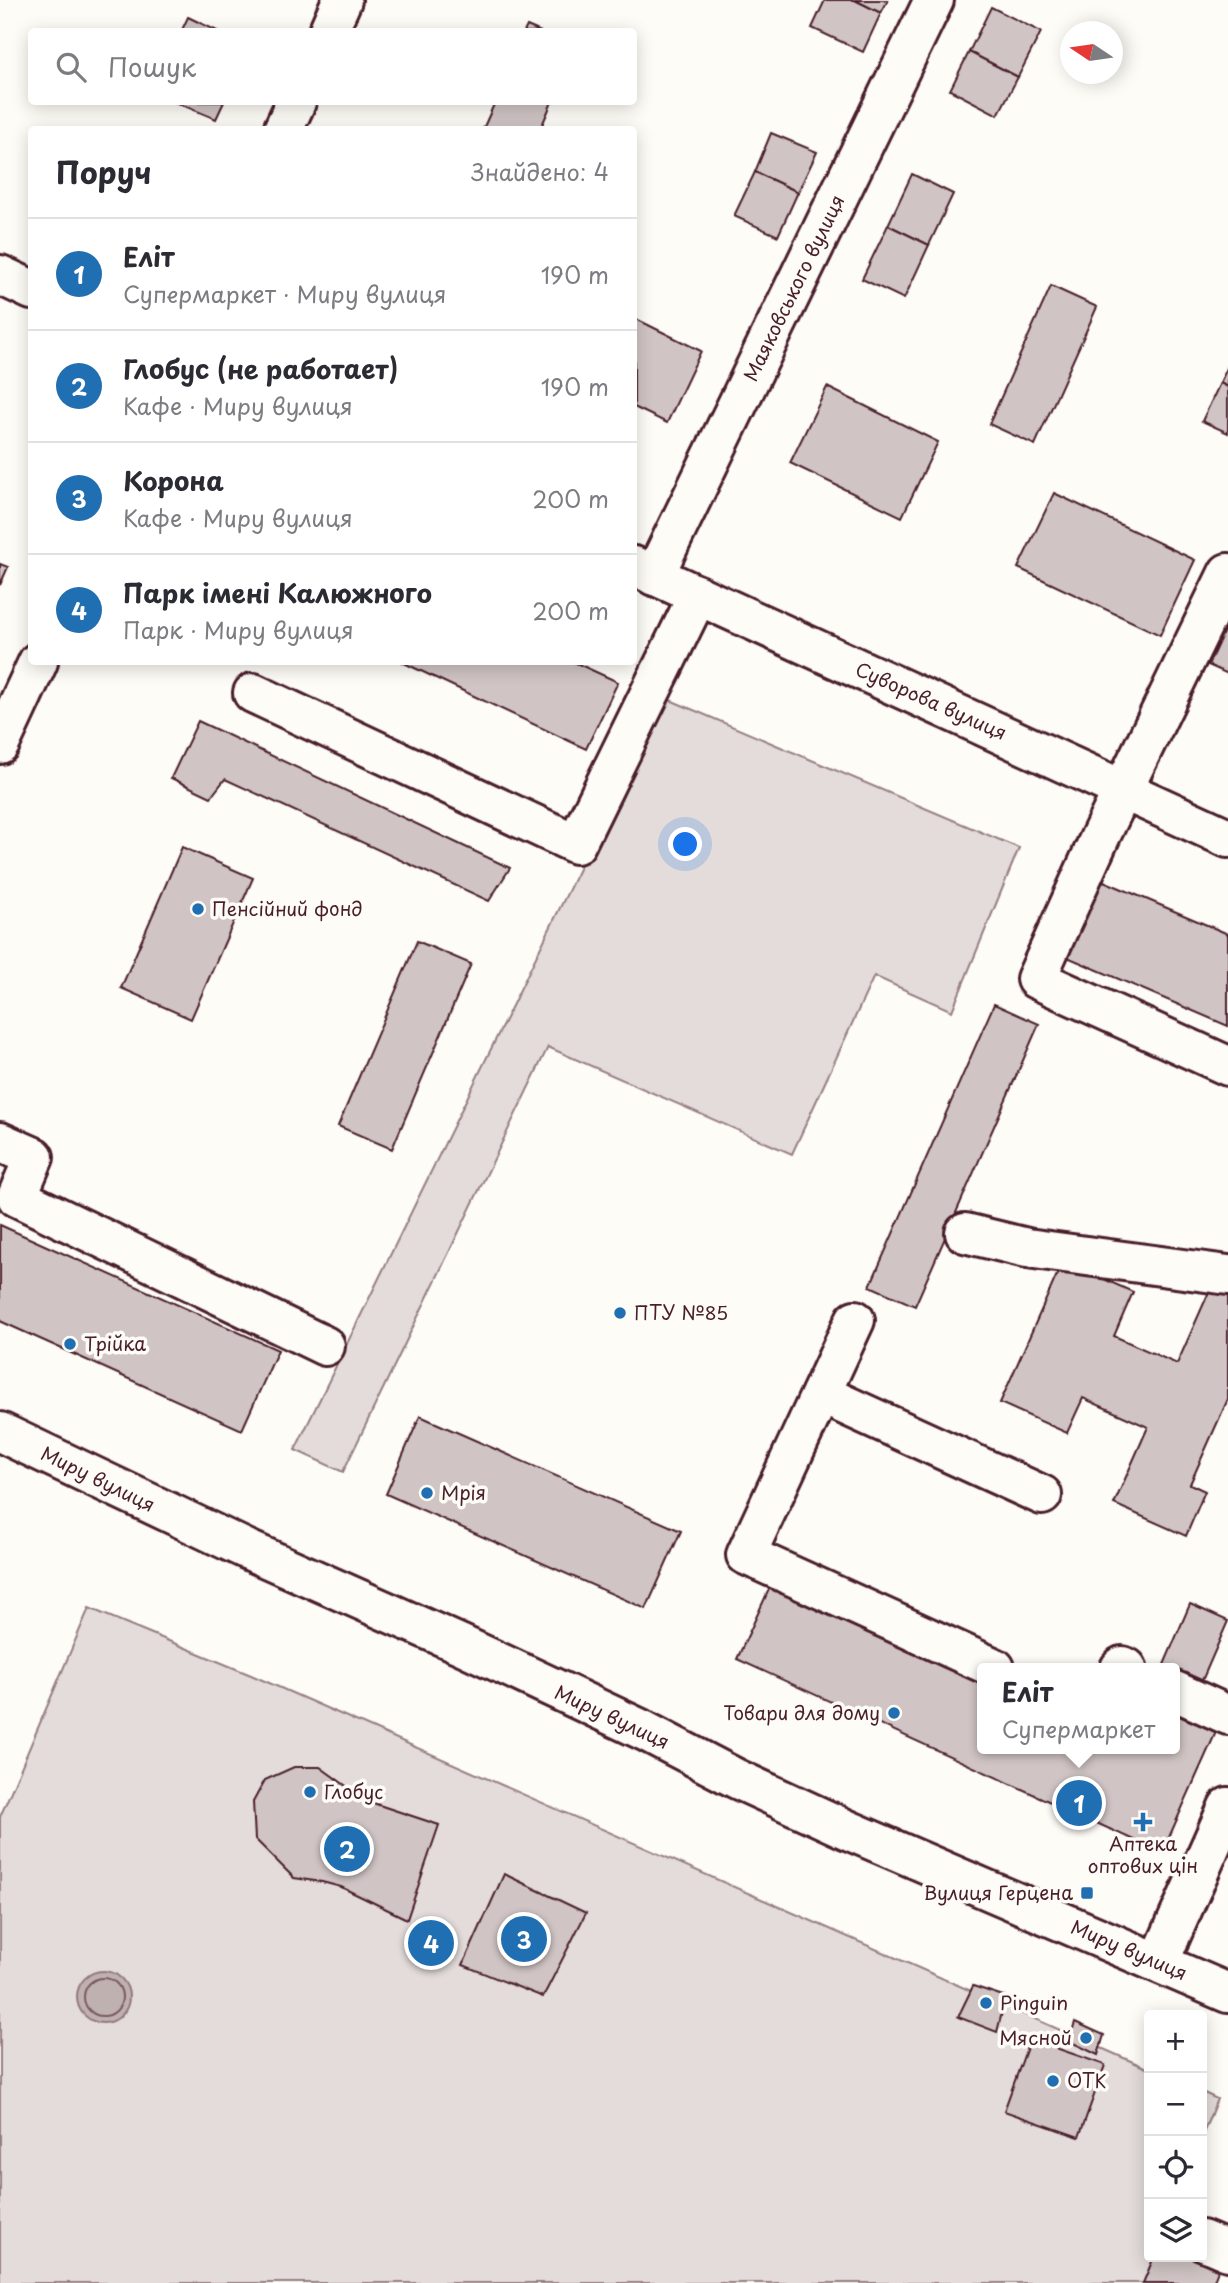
<!DOCTYPE html>
<html lang="uk">
<meta charset="utf-8">
<style>
:root{--surface:#fff;--page:#f7f7f7;--text:#2b2b33;--muted:#7c7c81;--line:#e1e1e2;--accent:#1f6fb2}
body{margin:0;font-family:"Playpen Sans",sans-serif;background:var(--page);color:var(--text)}
.controls{position:absolute;right:21px;bottom:21px;display:grid;overflow:hidden;border-radius:7px;box-shadow:0 4px 18px #0003}
.controls button{width:63px;height:63px;display:grid;place-items:center;padding:0;border:0;border-bottom:2px solid var(--line);background:var(--surface);color:var(--text);font:35px sans-serif}
.compass{position:absolute;left:1060px;top:21px;width:63px;height:63px;border-radius:50%;background:var(--surface);box-shadow:0 4px 18px #0003;rotate:283deg}
.you{position:absolute;left:686px;top:845px;width:24px;height:24px;margin:-18px;border:5px solid #fff;border-radius:50%;background:#1a73e8;box-shadow:0 0 0 10px #1a73e833}
.badge{display:grid;place-items:center;width:46px;height:46px;border-radius:50%;background:var(--accent);color:#fff;font-size:23px;font-weight:700}
.pin{position:absolute;translate:-50% -50%;border:4px solid #fff;box-shadow:0 2px 7px #0006}
.popup{position:absolute;left:977px;top:1663px;width:203px;height:91px;box-sizing:border-box;display:grid;place-content:center;border-radius:7px;background:var(--surface);filter:drop-shadow(0 2px 5px #0005);font-size:23px;white-space:nowrap;color:var(--muted)}
.popup b{font-size:26px;color:var(--text)}
.popup::after{content:'';position:absolute;left:50%;top:100%;margin-left:-14px;border:14px solid transparent;border-top-color:var(--surface)}
.list{margin:0;padding:0;list-style:none}
h2{display:flex;justify-content:space-between;align-items:center;height:91px;margin:0;padding:0 28px;font-size:30px}
h2 small{font-size:23px;font-weight:400;color:var(--muted)}
.list li{display:grid;grid-template-columns:46px 1fr auto;gap:21px;align-items:center;box-sizing:border-box;height:112px;padding:0 28px;border-top:2px solid var(--line)}
.list b{display:block;font-size:26px;white-space:nowrap}
.list p{margin:0;font-size:23px;white-space:nowrap;color:var(--muted)}
.list em{font-size:23px;font-style:normal;color:var(--muted)}
.icon{flex:none;width:38px;height:38px;fill:none;stroke:currentColor;stroke-width:2;stroke-linecap:round;stroke-linejoin:round}
.map{position:relative;flex:none;width:1228px;height:2283px;overflow:hidden}
.search{position:absolute;background:var(--surface);box-shadow:0 4px 18px #0003;left:28px;top:28px;width:609px;height:77px;display:flex;align-items:center;gap:18px;box-sizing:border-box;padding:0 24px;border-radius:7px;color:var(--muted);font-size:26px}
.panel{position:absolute;background:var(--surface);box-shadow:0 4px 18px #0003;left:28px;top:126px;width:609px;height:539px;border-radius:7px}
.map>svg:first-child{display:block}
</style>
<div class="map">
<svg width="1228" height="2283" viewBox="0 0 1228 2283">
<rect width="100%" height="100%" fill="#fdfcf7"/>
<filter id="ink" filterUnits="userSpaceOnUse"><feTurbulence type="fractalNoise" baseFrequency=".0143" numOctaves="2"/><feDisplacementMap in="SourceGraphic" scale="14" xChannelSelector="R" yChannelSelector="G"/><feConvolveMatrix kernelMatrix="1 2 1 2 8 2 1 2 1" color-interpolation-filters="sRGB"/></filter>
<g filter="url(#ink)">
<!-- green -->
<g fill="#e3dcda" stroke="#967e82" stroke-width="2">
<polygon points="663,697 1019,848 952,1011 874,976 792,1154 548,1047 343,1472 295,1450"/>
<polygon points="89,1608 251,1675 1149,2069 1149,2257 1154,2257 1146,2277 1149,2283 0,2283 0,1817"/>
<polygon points="1202,2092 1217,2099 1202,2136"/>
</g>
<!-- water -->
<circle fill="#c0b1b1" stroke="#91777b" stroke-width="2" cx="103" cy="1997" r="26"/>
<g fill="none" stroke-linecap="round" stroke-linejoin="round">
<!-- shore -->
<circle stroke="#795961" stroke-width="2" cx="103" cy="1997" r="19"/>
</g>
<!-- building -->
<g fill="#d0c5c4" stroke="#4a1f2b" stroke-width="2">
<polygon points="825,0 855,0 881,13 863,52 812,28"/>
<polygon points="855,0 888,0 881,13"/>
<polygon points="991,7 1041,32 1018,77 969,52"/>
<polygon points="188,17 219,32 181,32"/>
<polygon points="527,26 541,32 524,32"/>
<polygon points="969,52 1018,77 998,115 950,90"/>
<polygon points="175,102 224,102 216,119"/>
<polygon points="495,102 552,102 540,130 485,130 483,129"/>
<polygon points="771,133 817,152 798,192 755,172"/>
<polygon points="755,172 798,192 778,236 734,216"/>
<polygon points="912,174 953,194 929,245 888,225"/>
<polygon points="888,225 929,245 904,299 862,279"/>
<polygon points="1051,286 1097,307 1035,445 989,424"/>
<polygon points="634,318 701,351 667,423 634,407"/>
<polygon points="1228,366 1228,387 1220,383"/>
<polygon points="1220,383 1228,387 1228,433 1202,421"/>
<polygon points="827,387 938,442 902,517 790,463"/>
<polygon points="1054,493 1195,560 1160,635 1018,568"/>
<polygon points="0,564 8,567 0,585"/>
<polygon points="1228,622 1228,674 1208,665"/>
<polygon points="402,662 574,662 618,682 586,749"/>
<polygon points="198,721 510,868 489,901 225,779 211,797 171,778"/>
<polygon points="182,847 253,878 191,1019 121,988"/>
<polygon points="1099,879 1228,934 1228,1026 1065,956"/>
<polygon points="417,941 471,964 392,1149 338,1126"/>
<polygon points="994,1004 1039,1024 915,1306 870,1286"/>
<polygon points="0,1225 278,1350 242,1430 0,1321"/>
<polygon points="1063,1261 1133,1292 1114,1336 1177,1364 1212,1285 1228,1292 1228,1399 1190,1484 1205,1491 1186,1536 1114,1504 1148,1427 1083,1398 1067,1433 1000,1403"/>
<polygon points="420,1416 681,1531 646,1609 386,1494"/>
<polygon points="770,1587 983,1685 983,1749 1123,1749 1127,1751 1128,1749 1175,1749 1175,1714 1216,1732 1162,1853 737,1659"/>
<polygon points="1190,1604 1228,1621 1201,1683 1175,1672 1175,1668 1163,1667"/>
<polygon points="294,1767 320,1767 367,1801 439,1825 407,1919 341,1887 322,1882 294,1878 255,1839 253,1802 265,1780"/>
<polygon points="504,1874 586,1913 543,1997 463,1965"/>
<polygon points="973,1986 1006,1997 997,2032 958,2017"/>
<polygon points="1075,2022 1104,2035 1098,2055 1069,2041"/>
<polygon points="1030,2039 1105,2065 1079,2137 1004,2111"/>
<polygon points="1154,2257 1198,2257 1220,2264 1213,2283 1143,2283"/>
</g>
<g fill="none" stroke-linecap="round" stroke-linejoin="round">
<defs>
<g id="minor">
<polyline points="328,32 342,0"/>
<polyline points="283,130 296,102"/>
<polyline points="0,275 32,290"/>
<polyline points="634,566 1228,838"/>
<polyline points="1228,573 1101,835 1036,979 1228,1066"/>
<polyline points="654,576 934,0"/>
<polyline points="253,693 576,844 698,595"/>
<polyline points="0,744 38,662"/>
<polyline points="0,1142 34,1157 17,1197 325,1346"/>
<polyline points="965,1233 1027,1248 1228,1275"/>
<polyline points="855,1320 746,1555 995,1668"/>
<polyline points="821,1394 1042,1495"/>
<polyline points="0,1432 246,1549 462,1645 645,1731 737,1779 848,1830 1228,1993"/>
<polyline points="1120,1668 1122,1666 1127,1668"/>
<polyline points="1175,1691 1228,1715"/>
<polyline points="1159,1962 1228,1807"/>
<polyline points="1202,2240 1228,2251"/>
</g>
</defs>
<!-- minor casing -->
<use href="#minor" stroke="#4a1f2b" stroke-width="44"/>
<!-- minor -->
<use href="#minor" stroke="#fdfcf7" stroke-width="38"/>
</g>
</g>
<!-- markers -->
<g fill="#1f6fb2" stroke="#fdfcf7" stroke-width="2.5">
<circle cx="198" cy="909" r="7"/>
<circle cx="620" cy="1313" r="7"/>
<circle cx="70" cy="1344" r="7"/>
<circle cx="427" cy="1493" r="7"/>
<circle cx="894" cy="1713" r="7"/>
<circle cx="310" cy="1792" r="7"/>
<path d="M1139.5 1811.5h7v7h7v7h-7v7h-7v-7h-7v-7h7z"/>
<rect x="1080" y="1886" width="14" height="14" rx="3.5"/>
<circle cx="986" cy="2003" r="7"/>
<circle cx="1086" cy="2038" r="7"/>
<circle cx="1053" cy="2081" r="7"/>
</g>
<g text-anchor="middle" stroke-width="7" stroke-linejoin="round" paint-order="stroke">
<!-- street labels -->
<g font-size="19" fill="#4a1f2b" stroke="#fdfcf7">
<text transform="translate(794 288) rotate(-64)" y="7">Маяковського вулиця</text>
<text transform="translate(931 701) rotate(24)" y="7">Суворова вулиця</text>
<text transform="translate(98 1479) rotate(26)" y="7">Миру вулиця</text>
<text transform="translate(612 1717) rotate(25)" y="7">Миру вулиця</text>
<text transform="translate(1129 1950) rotate(23)" y="7">Миру вулиця</text>
</g>
<!-- poi labels -->
<g font-size="19" fill="#4a1f2b" stroke="#fdfcf7" text-anchor="start">
<text x="212" y="916">Пенсійний фонд</text>
<text x="634" y="1320">ПТУ №85</text>
<text x="84" y="1351">Трійка</text>
<text x="441" y="1500">Мрія</text>
<text x="880" y="1720" text-anchor="end">Товари для дому</text>
<text x="324" y="1799">Глобус</text>
<text x="1143" y="1851" text-anchor="middle">Аптека<tspan x="1143" dy="22">оптових цін</tspan></text>
<text x="1073" y="1900" text-anchor="end">Вулиця Герцена</text>
<text x="1000" y="2010">Pinguin</text>
<text x="1072" y="2045" text-anchor="end">Мясной</text>
<text x="1067" y="2088">ОТК</text>
</g>
</g>
</svg>
<div class="controls">
<button>+</button>
<button>−</button>
<button><svg class="icon" aria-label="locate" viewBox="0 0 24 24"><circle cx="12" cy="12" r="6"/><path d="M12 2v4M12 18v4M2 12h4M18 12h4"/></svg></button>
<button><svg class="icon" aria-label="layers" viewBox="0 0 24 24"><path d="M12 4l9 5-9 5-9-5zM3 14l9 5 9-5"/></svg></button>
</div>
<svg class="compass" viewBox="-18 -18 36 36"><path d="M0-13l5 13h-10z" fill="#e53935"/><path d="M0 13l5-13h-10z" fill="#7c7c81"/></svg>
<div class="you"></div>
<div class="pin badge" style="left:1079px;top:1803px">1</div>
<div class="popup"><b>Еліт</b>Супермаркет</div>
<div class="pin badge" style="left:347px;top:1849px">2</div>
<div class="pin badge" style="left:524px;top:1939px">3</div>
<div class="pin badge" style="left:431px;top:1943px">4</div>
<div class="search"><svg class="icon" aria-label="search" viewBox="0 0 24 24"><circle cx="10" cy="10" r="6"/><path d="M15 15l6 6"/></svg>Пошук</div>
<section class="panel">
<h2>Поруч<small>Знайдено: 4</small></h2>
<ul class="list">
<li><span class="badge">1</span><div><b>Еліт</b><p>Супермаркет · Миру вулиця</p></div><em>190 m</em></li>
<li><span class="badge">2</span><div><b>Глобус (не работает)</b><p>Кафе · Миру вулиця</p></div><em>190 m</em></li>
<li><span class="badge">3</span><div><b>Корона</b><p>Кафе · Миру вулиця</p></div><em>200 m</em></li>
<li><span class="badge">4</span><div><b>Парк імені Калюжного</b><p>Парк · Миру вулиця</p></div><em>200 m</em></li>
</ul>
</section>
</div>
